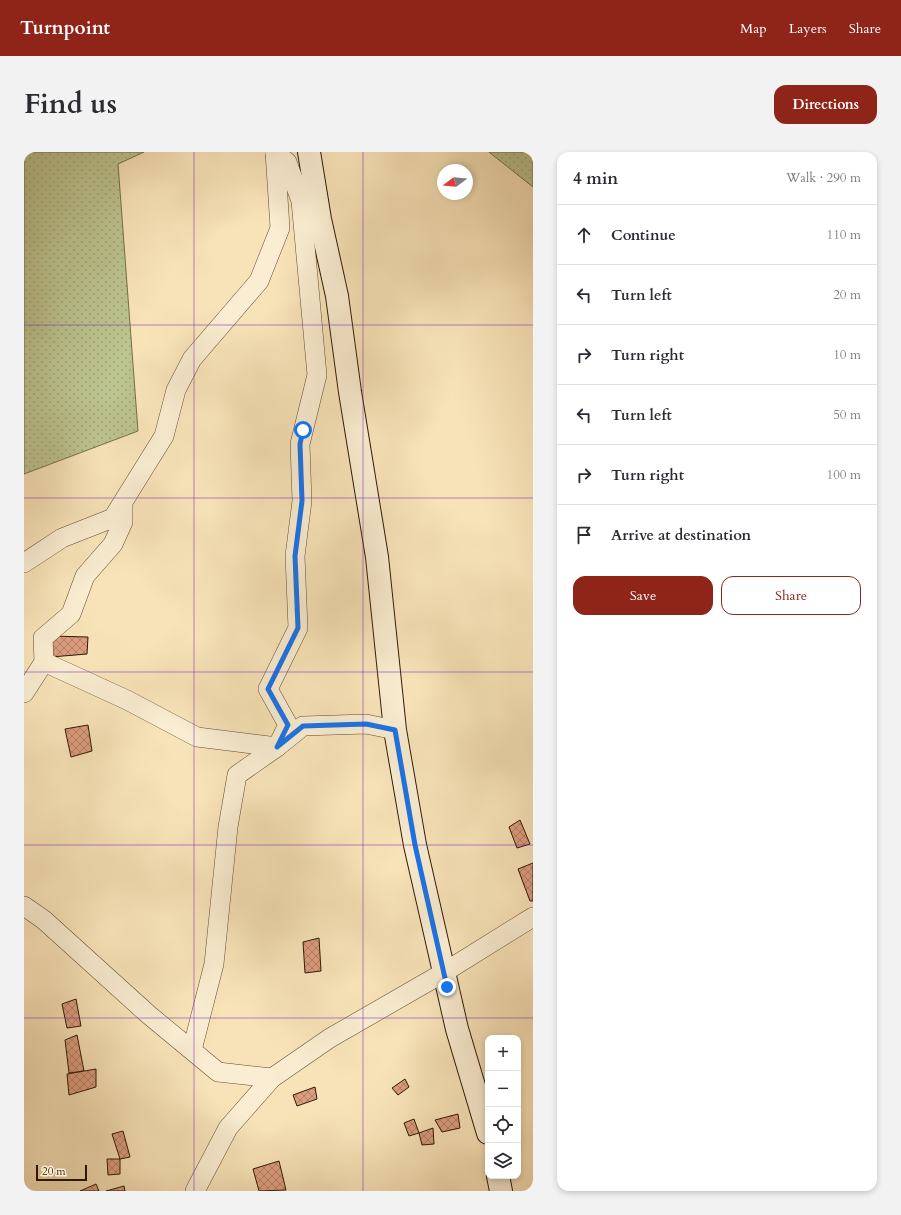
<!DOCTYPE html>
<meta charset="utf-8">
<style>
:root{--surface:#fff;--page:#f2f2f3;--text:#2b2b33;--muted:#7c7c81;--line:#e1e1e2;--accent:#8f2418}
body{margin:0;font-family:Cardo,serif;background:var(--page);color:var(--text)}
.controls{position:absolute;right:12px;bottom:12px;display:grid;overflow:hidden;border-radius:8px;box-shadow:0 2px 6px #0003}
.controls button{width:36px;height:36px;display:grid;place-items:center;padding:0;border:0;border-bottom:1px solid var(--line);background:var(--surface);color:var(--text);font:20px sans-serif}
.compass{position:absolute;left:413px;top:12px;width:36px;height:36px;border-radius:50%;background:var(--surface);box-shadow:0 2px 6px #0003;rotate:254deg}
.scale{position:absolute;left:12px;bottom:10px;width:51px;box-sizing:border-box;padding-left:4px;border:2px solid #2e1906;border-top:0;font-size:11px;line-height:14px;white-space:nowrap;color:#2e1906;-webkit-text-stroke:3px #faedd1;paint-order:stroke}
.stop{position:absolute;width:12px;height:12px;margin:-9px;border:3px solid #1a73e8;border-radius:50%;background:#fff}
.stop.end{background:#1a73e8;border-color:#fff;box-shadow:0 1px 4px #0008}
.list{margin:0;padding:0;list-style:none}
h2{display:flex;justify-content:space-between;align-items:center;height:52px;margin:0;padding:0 16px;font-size:17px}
h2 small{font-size:13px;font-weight:400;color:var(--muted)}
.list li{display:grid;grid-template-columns:26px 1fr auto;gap:12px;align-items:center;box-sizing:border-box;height:60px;padding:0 16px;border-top:1px solid var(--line)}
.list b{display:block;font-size:15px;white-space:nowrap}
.list em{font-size:13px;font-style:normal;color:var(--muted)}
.actions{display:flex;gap:8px;padding:12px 16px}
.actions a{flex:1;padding:9px 0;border:1px solid var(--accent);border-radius:12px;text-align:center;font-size:14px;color:var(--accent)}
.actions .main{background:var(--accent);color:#fff}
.icon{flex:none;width:22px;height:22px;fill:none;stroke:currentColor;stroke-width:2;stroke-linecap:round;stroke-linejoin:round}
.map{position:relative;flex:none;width:509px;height:1039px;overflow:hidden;border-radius:12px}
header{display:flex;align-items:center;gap:24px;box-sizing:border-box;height:56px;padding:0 20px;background:var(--accent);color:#fff}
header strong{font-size:19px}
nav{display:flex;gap:22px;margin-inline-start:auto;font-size:14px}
.intro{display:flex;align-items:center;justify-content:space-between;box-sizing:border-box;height:96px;padding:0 24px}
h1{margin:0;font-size:28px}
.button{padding:10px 18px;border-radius:12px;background:var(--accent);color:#fff;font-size:14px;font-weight:700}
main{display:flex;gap:24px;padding:0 24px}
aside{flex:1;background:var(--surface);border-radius:12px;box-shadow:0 2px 6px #0003}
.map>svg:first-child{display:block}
</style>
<header>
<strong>Turnpoint</strong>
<nav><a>Map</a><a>Layers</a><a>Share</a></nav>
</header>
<div class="intro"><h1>Find us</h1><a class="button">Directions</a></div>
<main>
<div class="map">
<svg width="509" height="1039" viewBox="0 0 509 1039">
<defs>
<pattern id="grass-dots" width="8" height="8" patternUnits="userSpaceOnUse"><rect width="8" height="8" fill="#bcc490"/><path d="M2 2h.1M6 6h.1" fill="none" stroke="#a2a87b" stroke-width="1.8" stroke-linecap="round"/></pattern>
<pattern id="building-cross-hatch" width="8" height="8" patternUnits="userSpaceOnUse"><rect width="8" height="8" fill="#dc9d7e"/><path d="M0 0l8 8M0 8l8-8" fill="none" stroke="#b37f65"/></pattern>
</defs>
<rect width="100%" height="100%" fill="#f8e3b8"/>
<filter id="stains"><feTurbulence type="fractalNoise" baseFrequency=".005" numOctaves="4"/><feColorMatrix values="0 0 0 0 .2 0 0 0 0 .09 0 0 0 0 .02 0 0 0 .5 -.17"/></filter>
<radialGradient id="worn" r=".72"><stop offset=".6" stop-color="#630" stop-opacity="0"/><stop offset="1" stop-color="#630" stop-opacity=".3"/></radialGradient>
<!-- grass -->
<g fill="url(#grass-dots)" stroke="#756e4b">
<polygon points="0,0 120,0 94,12 114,279 0,322"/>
<polygon points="465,0 509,0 509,35"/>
</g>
<!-- building -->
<g fill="url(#building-cross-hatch)" stroke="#2e1906">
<polygon points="26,484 64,485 63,502 27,505"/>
<polygon points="64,573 68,599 47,605 41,577"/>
<polygon points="496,668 506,692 493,696 485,675"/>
<polygon points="509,711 509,749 506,749 494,717"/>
<polygon points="295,786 297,819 281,821 279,790"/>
<polygon points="52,847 57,874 43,876 38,852"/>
<polygon points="53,883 60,919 45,921 41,888"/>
<polygon points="72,917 72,935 45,943 43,922"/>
<polygon points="381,927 385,935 374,943 368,936"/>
<polygon points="291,935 293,947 273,954 269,943"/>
<polygon points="434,962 436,976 418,980 411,968"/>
<polygon points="390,967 395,981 385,984 380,971"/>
<polygon points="409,976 410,992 398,993 395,981"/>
<polygon points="99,979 106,1005 96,1007 88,982"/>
<polygon points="83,1007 96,1007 96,1022 84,1023"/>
<polygon points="255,1009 262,1038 235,1039 229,1017"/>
<polygon points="72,1032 75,1039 56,1039"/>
<polygon points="100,1034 101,1039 82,1039"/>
</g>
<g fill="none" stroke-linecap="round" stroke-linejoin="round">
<defs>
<g id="minor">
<polyline points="0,411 38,386 89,366 140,284 152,238 168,207 235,129 256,76 251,0"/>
<polyline points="20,510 103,548 173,585 253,595 279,574 342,572 371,578"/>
<polyline points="0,541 20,510 19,486 47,462 61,424 89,392 99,370 99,354"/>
<polyline points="0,754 20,768 125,863 194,920 248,926"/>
<polyline points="168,898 190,812 204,675 213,623 253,595 264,573 244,537 274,476 271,404 278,349 276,292 293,223 277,49 263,10 251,1"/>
<polyline points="171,1039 204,976 248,926 306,886 419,821 509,765"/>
</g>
<g id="secondary">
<polyline points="285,0 296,67 313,144 326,240 353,405 371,578 391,693 433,877 464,981"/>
<polyline points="474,1024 477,1039"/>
</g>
</defs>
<!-- minor casing -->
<use href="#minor" stroke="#604c32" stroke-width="20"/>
<!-- secondary casing -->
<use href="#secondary" stroke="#2e1906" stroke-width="24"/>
<!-- minor -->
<use href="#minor" stroke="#faedd1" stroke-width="19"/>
<!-- secondary -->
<use href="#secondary" stroke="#faedd1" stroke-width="22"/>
</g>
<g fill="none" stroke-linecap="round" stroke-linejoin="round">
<!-- route -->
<polyline stroke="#1a73e8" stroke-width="5" points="279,278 276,292 278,349 271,404 274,476 244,537 264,573 253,595 279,574 342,572 371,578 391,693 423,835"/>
</g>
<!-- grid -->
<path fill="none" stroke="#7b2cbf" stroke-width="1" stroke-opacity="0.55" d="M170,0V1039M339,0V1039M0,173H509M0,346H509M0,520H509M0,693H509M0,866H509"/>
<rect width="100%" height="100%" filter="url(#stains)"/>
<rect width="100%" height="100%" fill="url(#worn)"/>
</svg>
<div class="controls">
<button>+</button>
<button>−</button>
<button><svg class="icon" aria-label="locate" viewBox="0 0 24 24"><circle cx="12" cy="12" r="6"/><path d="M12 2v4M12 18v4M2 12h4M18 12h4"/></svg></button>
<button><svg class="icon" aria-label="layers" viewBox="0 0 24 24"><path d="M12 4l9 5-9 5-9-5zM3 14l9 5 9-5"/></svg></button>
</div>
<svg class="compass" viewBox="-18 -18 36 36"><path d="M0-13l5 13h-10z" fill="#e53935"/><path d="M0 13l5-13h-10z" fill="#7c7c81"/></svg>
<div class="scale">20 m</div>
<div class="stop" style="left:279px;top:278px"></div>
<div class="stop end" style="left:423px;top:835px"></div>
</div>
<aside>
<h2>4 min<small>Walk · 290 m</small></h2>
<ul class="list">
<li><svg class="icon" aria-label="ahead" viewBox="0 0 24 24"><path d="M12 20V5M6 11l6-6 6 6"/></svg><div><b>Continue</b></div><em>110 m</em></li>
<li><svg class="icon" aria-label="left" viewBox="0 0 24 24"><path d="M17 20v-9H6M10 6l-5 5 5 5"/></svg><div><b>Turn left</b></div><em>20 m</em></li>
<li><svg class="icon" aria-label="right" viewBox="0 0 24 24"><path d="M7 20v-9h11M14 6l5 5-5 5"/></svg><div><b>Turn right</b></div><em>10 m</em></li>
<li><svg class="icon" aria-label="left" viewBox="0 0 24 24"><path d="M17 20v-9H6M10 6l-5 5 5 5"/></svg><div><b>Turn left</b></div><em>50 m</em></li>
<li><svg class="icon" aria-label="right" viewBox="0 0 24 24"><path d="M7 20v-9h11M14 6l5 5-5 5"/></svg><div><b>Turn right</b></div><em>100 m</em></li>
<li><svg class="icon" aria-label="arrive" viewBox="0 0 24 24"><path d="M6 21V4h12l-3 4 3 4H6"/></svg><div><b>Arrive at destination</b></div></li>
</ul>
<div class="actions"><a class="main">Save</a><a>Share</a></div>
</aside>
</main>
